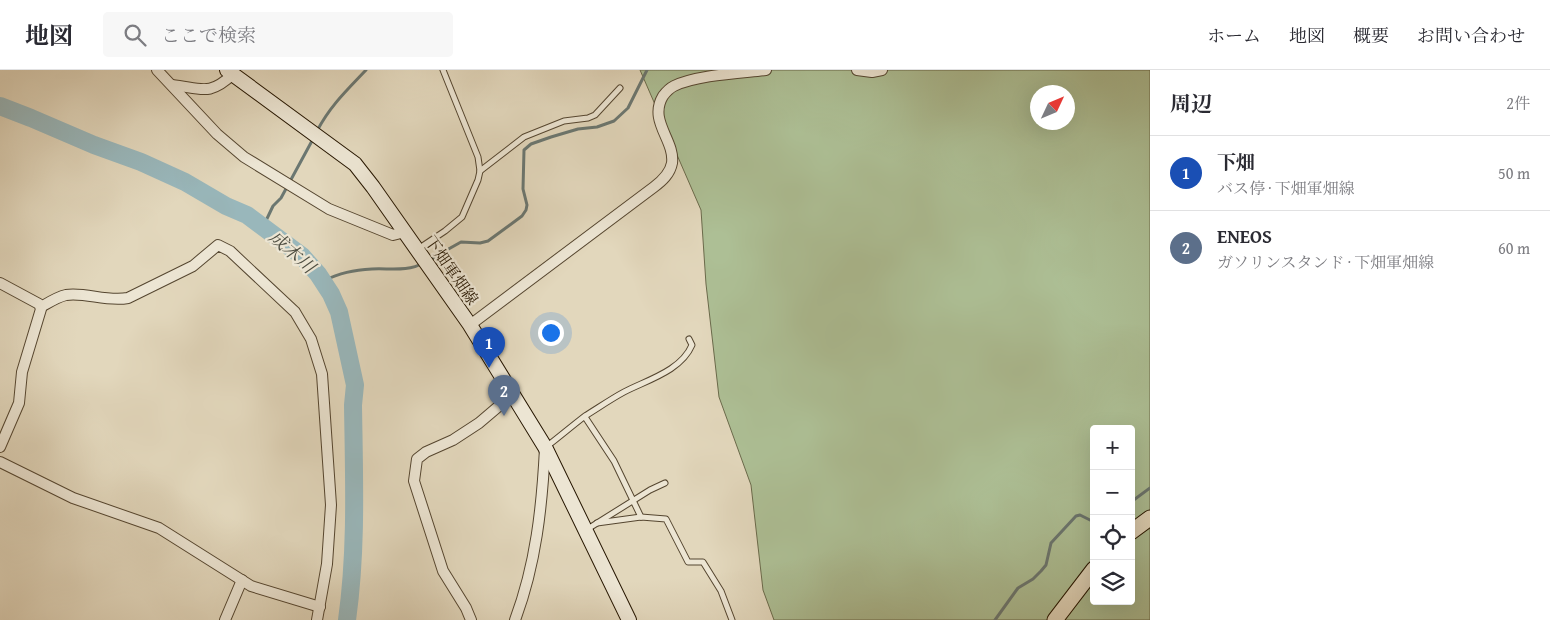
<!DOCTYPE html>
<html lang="ja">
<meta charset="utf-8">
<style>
:root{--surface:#fff;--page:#f7f7f7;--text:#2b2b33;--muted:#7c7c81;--line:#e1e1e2;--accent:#8f2418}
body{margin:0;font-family:"Gentium Book Plus","Noto Serif JP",serif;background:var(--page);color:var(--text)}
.controls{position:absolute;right:15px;bottom:15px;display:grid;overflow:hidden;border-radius:5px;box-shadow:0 5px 20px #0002}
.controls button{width:45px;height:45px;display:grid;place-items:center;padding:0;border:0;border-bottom:1px solid var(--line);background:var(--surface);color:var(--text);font:25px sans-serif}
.compass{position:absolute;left:1030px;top:15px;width:45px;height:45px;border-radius:50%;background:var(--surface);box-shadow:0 5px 20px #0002;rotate:46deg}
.you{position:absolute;left:550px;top:262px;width:18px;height:18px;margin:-12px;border:4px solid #fff;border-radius:50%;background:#1a73e8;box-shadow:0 0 0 8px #1a73e833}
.badge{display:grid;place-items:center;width:32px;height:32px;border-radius:50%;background:var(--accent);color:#fff;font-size:16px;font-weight:700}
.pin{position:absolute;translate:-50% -41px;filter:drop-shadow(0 1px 2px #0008)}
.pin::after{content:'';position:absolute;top:26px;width:18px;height:15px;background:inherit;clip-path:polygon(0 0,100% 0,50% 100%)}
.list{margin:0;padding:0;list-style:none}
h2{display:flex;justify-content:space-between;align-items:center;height:65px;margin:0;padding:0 20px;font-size:21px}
h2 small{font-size:16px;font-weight:400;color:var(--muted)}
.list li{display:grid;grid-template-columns:32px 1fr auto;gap:15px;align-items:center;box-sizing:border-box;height:75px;padding:0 20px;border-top:1px solid var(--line)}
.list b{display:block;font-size:19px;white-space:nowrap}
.list p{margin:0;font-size:16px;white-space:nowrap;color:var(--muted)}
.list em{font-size:16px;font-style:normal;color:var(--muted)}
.icon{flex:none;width:28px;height:28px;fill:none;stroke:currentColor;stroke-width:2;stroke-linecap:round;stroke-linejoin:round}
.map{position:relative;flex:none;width:1150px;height:550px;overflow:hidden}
header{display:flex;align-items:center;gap:30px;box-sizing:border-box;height:70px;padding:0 25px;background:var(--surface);border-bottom:1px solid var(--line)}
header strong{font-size:24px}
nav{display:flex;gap:28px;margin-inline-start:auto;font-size:18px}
.search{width:350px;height:45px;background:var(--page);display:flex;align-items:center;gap:12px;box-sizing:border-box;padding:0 18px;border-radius:5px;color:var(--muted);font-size:19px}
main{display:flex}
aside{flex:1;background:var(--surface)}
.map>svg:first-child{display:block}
</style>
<header>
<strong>地図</strong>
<div class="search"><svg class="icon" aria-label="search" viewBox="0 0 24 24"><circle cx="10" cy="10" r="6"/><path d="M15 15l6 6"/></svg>ここで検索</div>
<nav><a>ホーム</a><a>地図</a><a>概要</a><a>お問い合わせ</a></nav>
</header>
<main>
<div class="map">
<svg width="1150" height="550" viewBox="0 0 1150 550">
<rect width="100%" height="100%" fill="#e2d7bc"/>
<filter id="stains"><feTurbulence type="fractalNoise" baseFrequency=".004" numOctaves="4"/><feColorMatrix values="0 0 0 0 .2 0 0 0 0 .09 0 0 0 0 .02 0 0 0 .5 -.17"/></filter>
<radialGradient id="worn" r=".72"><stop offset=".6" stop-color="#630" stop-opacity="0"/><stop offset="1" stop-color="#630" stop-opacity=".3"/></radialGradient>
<!-- green -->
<path fill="#adbf95" stroke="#6a6a4b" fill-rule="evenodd" d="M640,0H1150V550H774L763,520L751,415L719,327L706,214L701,140ZM1038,22H1068V52H1038ZM1094,359H1131V531H1094Z"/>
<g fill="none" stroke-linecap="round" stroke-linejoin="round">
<!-- stream -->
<g stroke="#6b7771" stroke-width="3">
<path d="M317,61C330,36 347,20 366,0"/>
<polyline points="263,157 273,136 281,128 313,69"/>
<polyline points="429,190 461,172 480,173 488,171 522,146 526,140 527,135 523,119 524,80 531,74 551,67 578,59 597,57 614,51 628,38 647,0"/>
<path d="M323,211C340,203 353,200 372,199C389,198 408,202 423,193"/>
<polyline points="1131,432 1150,418"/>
<polyline points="995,550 1018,518 1033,509 1041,501 1046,495 1051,473 1076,446 1080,445 1094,452"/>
</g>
<!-- river -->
<path stroke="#99b7bb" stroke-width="18" d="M0,36L31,48L94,75L141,92L185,112L226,136L247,145L302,186L318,204L331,224L339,242L355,315L353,335C354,407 357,479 347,550"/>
<defs>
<g id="service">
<polyline points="480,101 524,67 564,51 588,48 595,45 620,18"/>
<polyline points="418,179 445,161 462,147 478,110 480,101 478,87 443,0"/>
<polyline points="585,347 614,391 641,447"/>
<path d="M546,377C559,367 572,356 585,346C598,338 611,329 624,322C647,310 681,301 692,275L689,269"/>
<polyline points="597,453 641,447 666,449 688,492 703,492 721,521 732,550"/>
<polyline points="586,460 650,420 665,413"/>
</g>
<g id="minor">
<polyline points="157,0 217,64 244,87 329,139 393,165 405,162"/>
<polyline points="857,0 872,2 882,0"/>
<path d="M172,15C201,18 209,27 233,4"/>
<polyline points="0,213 39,234 41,239 22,302 19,333 0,377"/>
<path d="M41,237C48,233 57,227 66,225C86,222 106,232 128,228L193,196L218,175L230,181L295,242L311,269L322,304L331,435L327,494L317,550"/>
<path d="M470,255L654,117C662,111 670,104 672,93C675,70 648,51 663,26C666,22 670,18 674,16C697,5 740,3 766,0"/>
<polyline points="0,392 73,428 159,458 251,516 320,537"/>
<polyline points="225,550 242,510"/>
<polyline points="471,550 466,538 443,501 414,411 417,389 426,382 453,370 479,353 513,324"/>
<path d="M515,550C536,494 542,437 545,378"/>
</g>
<polyline id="secondary" points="227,0 355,94 373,117 470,255 545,377 629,550"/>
<g id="primary">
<polyline points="1131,462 1150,448"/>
<polyline points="1055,550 1094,499"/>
</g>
</defs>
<!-- service casing -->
<use href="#service" stroke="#554630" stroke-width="7"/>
<!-- minor casing -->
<use href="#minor" stroke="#554630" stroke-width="12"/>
<!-- secondary casing -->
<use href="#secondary" stroke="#261601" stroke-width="16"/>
<!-- primary casing -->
<use href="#primary" stroke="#261601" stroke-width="17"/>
<!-- service -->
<use href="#service" stroke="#ece5d3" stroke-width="5"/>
<!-- minor -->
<use href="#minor" stroke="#ece5d3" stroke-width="10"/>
<!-- secondary -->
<use href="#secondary" stroke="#ece5d3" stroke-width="14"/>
<!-- primary -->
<use href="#primary" stroke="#e2d7bc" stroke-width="15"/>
</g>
<g text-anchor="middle" stroke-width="4.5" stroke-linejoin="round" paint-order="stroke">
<!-- street labels -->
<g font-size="16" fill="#261601" stroke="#ece5d3">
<text transform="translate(452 200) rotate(55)" y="6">下畑軍畑線</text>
</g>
<!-- water labels -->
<g font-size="18" font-style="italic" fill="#4e4e42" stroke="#ece5d3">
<text transform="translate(292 182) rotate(41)" y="6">成木川</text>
</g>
</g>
<rect width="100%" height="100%" filter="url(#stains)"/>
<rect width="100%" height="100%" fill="url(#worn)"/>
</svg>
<div class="controls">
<button>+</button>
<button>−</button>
<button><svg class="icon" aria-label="locate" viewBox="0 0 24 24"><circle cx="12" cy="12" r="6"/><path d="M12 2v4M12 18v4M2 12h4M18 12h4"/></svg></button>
<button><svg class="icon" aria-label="layers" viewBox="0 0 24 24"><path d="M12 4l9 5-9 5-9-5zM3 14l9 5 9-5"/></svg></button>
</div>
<svg class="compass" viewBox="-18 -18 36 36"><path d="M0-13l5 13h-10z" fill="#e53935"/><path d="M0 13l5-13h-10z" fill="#7c7c81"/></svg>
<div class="you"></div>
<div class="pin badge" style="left:489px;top:298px;background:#1a4fb4">1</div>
<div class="pin badge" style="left:504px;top:346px;background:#5c6f8a">2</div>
</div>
<aside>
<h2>周辺<small>2件</small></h2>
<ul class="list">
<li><span class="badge" style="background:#1a4fb4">1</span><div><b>下畑</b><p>バス停 · 下畑軍畑線</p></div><em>50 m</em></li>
<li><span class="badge" style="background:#5c6f8a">2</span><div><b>ENEOS</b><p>ガソリンスタンド · 下畑軍畑線</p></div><em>60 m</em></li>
</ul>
</aside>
</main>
